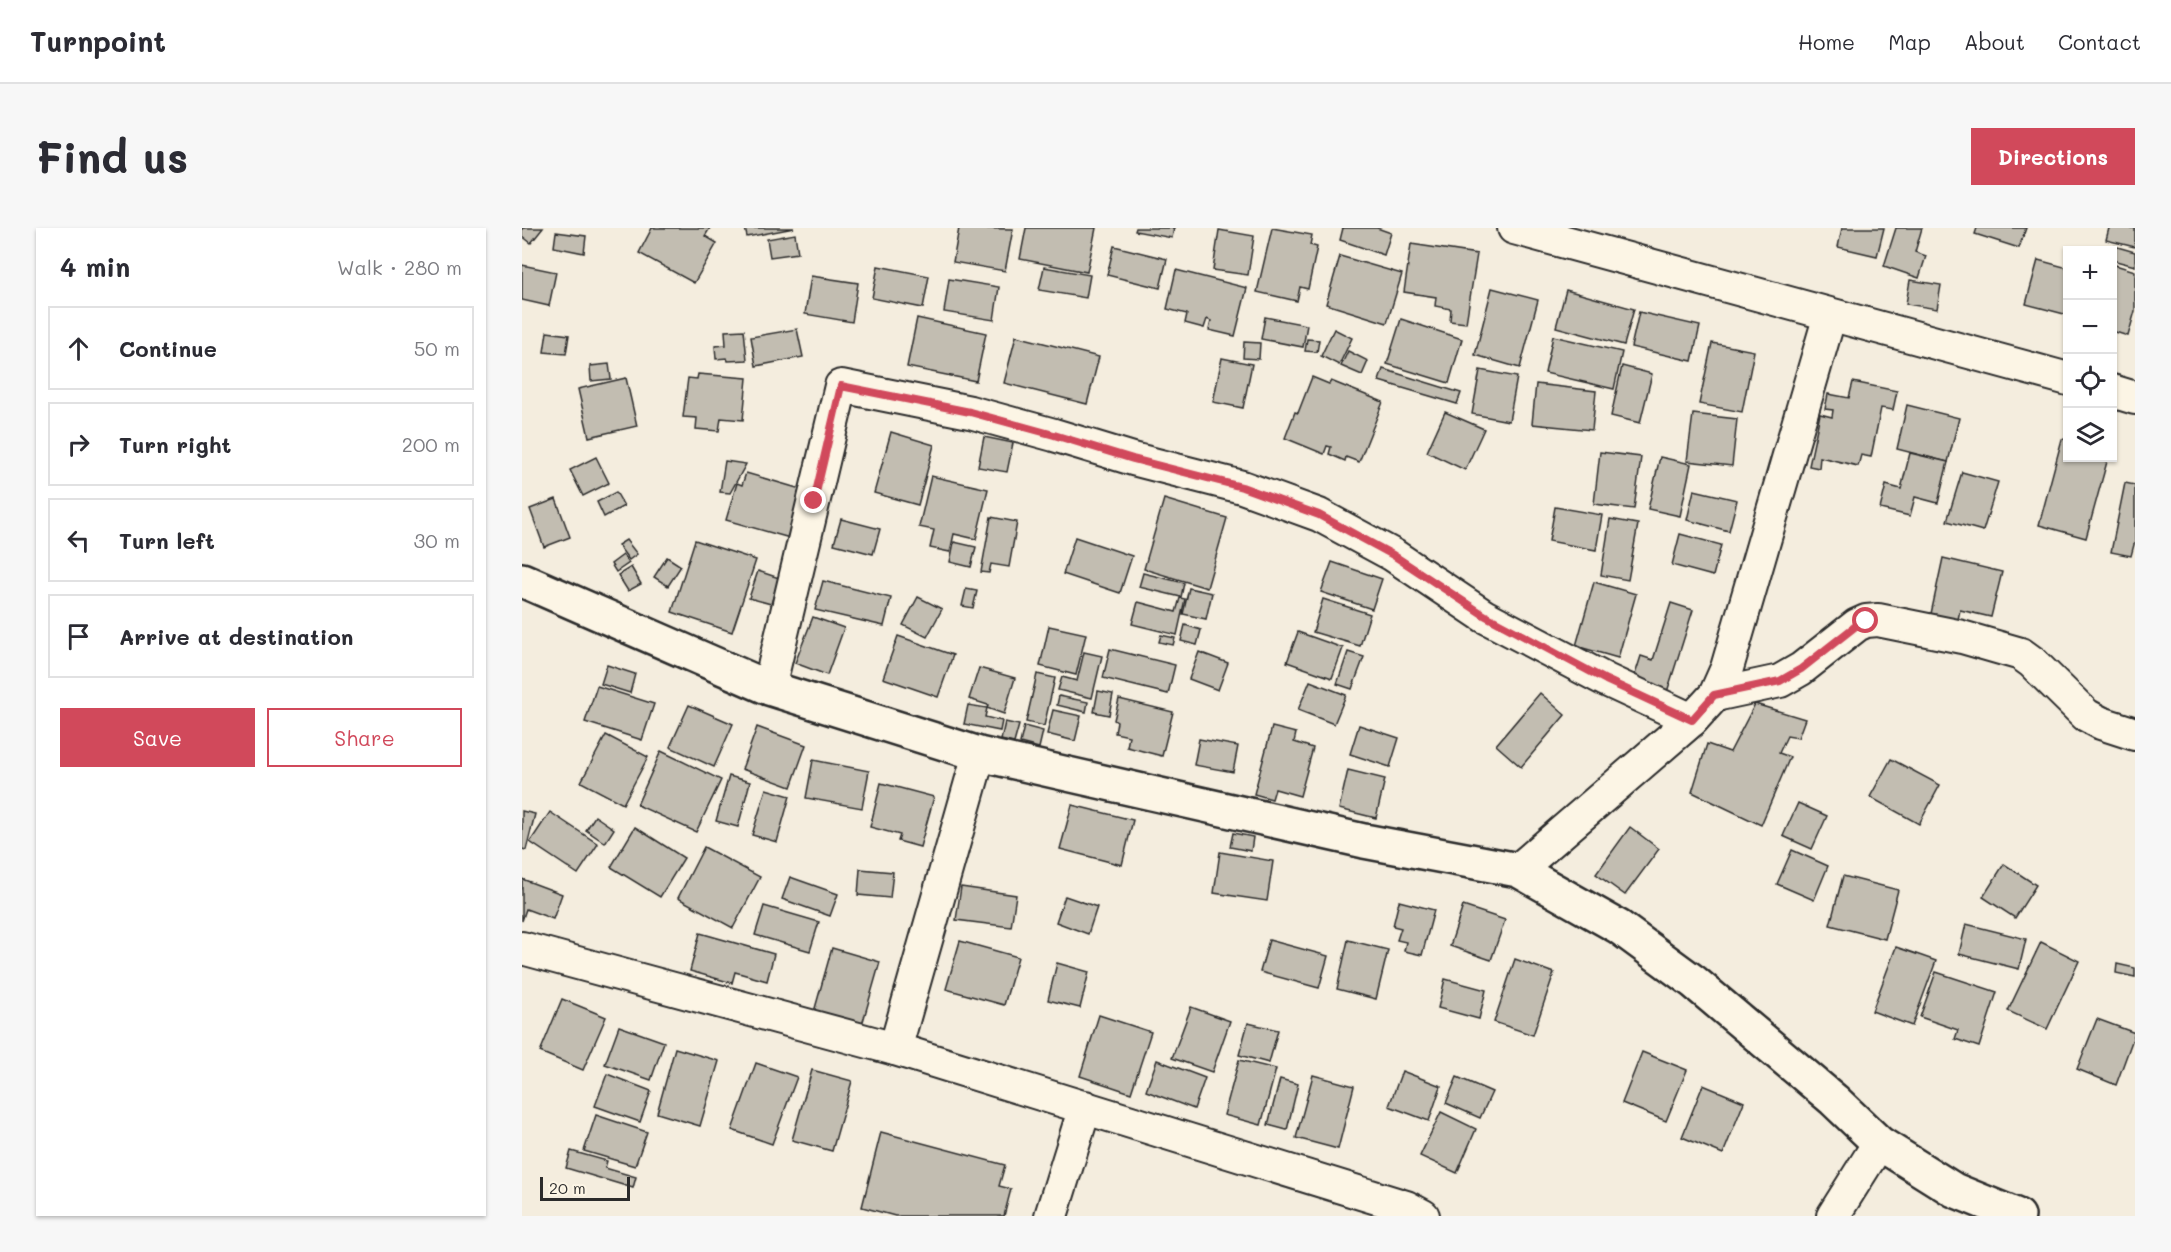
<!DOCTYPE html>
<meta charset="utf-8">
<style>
:root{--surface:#fff;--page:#f7f7f7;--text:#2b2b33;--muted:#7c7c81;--line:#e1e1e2;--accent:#d1495b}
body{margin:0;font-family:Mali,sans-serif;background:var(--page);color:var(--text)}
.controls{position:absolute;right:18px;top:18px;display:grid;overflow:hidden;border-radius:0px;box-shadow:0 2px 4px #0004}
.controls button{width:54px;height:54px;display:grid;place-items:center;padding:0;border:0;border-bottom:2px solid var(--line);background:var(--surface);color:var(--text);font:30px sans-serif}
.scale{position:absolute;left:18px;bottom:15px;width:90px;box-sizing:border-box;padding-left:6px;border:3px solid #2b2b2b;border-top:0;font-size:16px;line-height:21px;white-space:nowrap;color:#2b2b2b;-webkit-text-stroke:4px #fcf5e5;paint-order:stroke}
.stop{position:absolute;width:18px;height:18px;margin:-14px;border:4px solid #d1495b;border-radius:50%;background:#fff}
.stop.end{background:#d1495b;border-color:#fff;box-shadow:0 2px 6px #0008}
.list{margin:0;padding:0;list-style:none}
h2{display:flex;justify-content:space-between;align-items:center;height:78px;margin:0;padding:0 24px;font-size:26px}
h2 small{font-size:20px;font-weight:400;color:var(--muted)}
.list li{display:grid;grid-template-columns:39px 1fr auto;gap:18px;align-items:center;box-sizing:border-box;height:84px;margin:0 12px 12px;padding:0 12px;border:2px solid var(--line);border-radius:0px}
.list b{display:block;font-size:22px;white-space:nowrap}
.list em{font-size:20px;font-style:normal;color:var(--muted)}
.actions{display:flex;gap:12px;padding:18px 24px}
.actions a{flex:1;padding:14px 0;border:2px solid var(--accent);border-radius:0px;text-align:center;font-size:21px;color:var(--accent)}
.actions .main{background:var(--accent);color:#fff}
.icon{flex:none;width:33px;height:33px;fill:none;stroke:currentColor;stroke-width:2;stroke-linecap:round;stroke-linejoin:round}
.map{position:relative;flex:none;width:1613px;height:988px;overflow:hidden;border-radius:0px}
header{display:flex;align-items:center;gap:36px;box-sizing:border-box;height:84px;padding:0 30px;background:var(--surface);border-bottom:2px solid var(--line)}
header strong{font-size:28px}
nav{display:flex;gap:33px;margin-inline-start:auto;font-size:21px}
.intro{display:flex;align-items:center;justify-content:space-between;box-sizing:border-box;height:144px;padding:0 36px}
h1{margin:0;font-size:42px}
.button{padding:15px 27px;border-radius:0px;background:var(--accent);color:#fff;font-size:21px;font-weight:700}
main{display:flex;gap:36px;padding:0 36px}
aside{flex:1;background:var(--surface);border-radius:0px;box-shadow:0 2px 4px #0004}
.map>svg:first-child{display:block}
</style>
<header>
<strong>Turnpoint</strong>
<nav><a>Home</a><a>Map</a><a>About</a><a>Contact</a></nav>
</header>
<div class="intro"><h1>Find us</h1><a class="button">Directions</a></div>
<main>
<aside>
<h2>4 min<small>Walk · 280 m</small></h2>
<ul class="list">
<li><svg class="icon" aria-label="ahead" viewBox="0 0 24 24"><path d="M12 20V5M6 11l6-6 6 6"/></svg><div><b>Continue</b></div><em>50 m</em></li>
<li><svg class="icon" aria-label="right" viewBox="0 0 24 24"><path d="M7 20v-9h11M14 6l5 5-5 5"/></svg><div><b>Turn right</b></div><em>200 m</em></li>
<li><svg class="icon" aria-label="left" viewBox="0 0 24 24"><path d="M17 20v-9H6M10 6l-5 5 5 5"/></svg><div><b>Turn left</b></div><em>30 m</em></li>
<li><svg class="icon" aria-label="arrive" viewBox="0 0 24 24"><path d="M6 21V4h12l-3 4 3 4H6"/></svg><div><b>Arrive at destination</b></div></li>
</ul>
<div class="actions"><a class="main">Save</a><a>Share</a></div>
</aside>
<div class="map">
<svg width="1613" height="988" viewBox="0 0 1613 988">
<rect width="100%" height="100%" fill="#f4edde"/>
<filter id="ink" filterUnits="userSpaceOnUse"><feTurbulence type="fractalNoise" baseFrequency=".0167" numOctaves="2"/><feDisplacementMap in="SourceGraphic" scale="12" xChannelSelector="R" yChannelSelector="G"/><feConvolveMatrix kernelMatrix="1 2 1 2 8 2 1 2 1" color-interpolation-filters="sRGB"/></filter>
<g filter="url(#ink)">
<!-- building -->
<g fill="#c2bdb1" stroke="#2b2b2b" stroke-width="1.5">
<polygon points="0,0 21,0 9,15 0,8"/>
<polygon points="130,0 188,0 183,8 195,15 172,55 117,25"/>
<polygon points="223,0 272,0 225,9"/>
<polygon points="437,0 491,1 483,43 431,34"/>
<polygon points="504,0 574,0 565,44 498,31"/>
<polygon points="614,0 652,0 650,10 613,3"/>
<polygon points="750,0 790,7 788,17 795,19 786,61 778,59 775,73 735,64"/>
<polygon points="821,0 855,0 869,5 862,27 818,12"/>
<polygon points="1320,0 1362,0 1355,28 1316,19"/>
<polygon points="1374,0 1400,0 1393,24 1404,28 1397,50 1362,38"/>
<polygon points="1455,0 1504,0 1497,20 1453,6"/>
<polygon points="1587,0 1613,0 1613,19 1584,12"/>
<polygon points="697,2 732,8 726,47 691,42"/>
<polygon points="34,4 64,8 62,25 32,19"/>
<polygon points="273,6 276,25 248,29 245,11"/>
<polygon points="889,16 955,26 944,95 928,93 929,81 913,78 914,69 882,64"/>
<polygon points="592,18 645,31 638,60 585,47"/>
<polygon points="1592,18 1613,24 1613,38 1590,32"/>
<polygon points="818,28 880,46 865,95 804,76"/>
<polygon points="1516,32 1546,40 1546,87 1504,76"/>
<polygon points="1590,36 1613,43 1613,83 1606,108 1590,103"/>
<polygon points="0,37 34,44 27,78 0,72"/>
<polygon points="356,38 407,48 401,80 350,70"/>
<polygon points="522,39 568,47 564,70 517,62"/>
<polygon points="654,42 725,60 713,108 687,102 689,93 685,91 682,100 663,95 665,86 645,81"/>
<polygon points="289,48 336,55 330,94 283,86"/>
<polygon points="427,51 477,59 472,92 422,84"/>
<polygon points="1388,52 1419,57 1415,81 1384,76"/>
<polygon points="970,60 1016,72 998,140 953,127"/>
<polygon points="1044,62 1112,81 1102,117 1034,99"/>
<polygon points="1117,84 1178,98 1170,133 1109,119"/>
<polygon points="743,89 785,97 781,119 739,111"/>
<polygon points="395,90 464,105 454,153 385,139"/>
<polygon points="879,91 940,111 927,155 865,136"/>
<polygon points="275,101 281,129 234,138 229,109"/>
<polygon points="812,101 830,110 817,137 799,128"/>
<polygon points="222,102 225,132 206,133 205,130 194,131 193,118 204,117 203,103"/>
<polygon points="25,104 47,107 44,126 22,124"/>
<polygon points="494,108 577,129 565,176 482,155"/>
<polygon points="1031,108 1100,124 1092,161 1023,145"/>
<polygon points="785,111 797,112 795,124 783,123"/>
<polygon points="722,114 738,115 737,131 721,130"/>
<polygon points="1190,115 1232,123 1220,184 1177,176"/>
<polygon points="826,123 846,133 840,147 819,138"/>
<polygon points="700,130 730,136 721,180 691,174"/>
<polygon points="87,136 89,151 69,153 68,138"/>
<polygon points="1100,138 1130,146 1118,195 1089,188"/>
<polygon points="861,141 939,165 935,176 857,153"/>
<polygon points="958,142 995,149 987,193 950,186"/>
<polygon points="176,146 225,150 221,192 199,190 197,203 174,201 175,190 161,189 166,150 175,151"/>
<polygon points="790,149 807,156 809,153 861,174 837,234 824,229 823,233 807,226 809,219 805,218 802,226 763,210 773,184 776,185"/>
<polygon points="104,150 115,198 67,209 56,161"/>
<polygon points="1331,154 1375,163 1371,182 1359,180 1349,229 1339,227 1336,238 1298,229 1297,240 1287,238 1298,186 1310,189 1311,182 1303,181 1306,166 1327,170"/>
<polygon points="1014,156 1074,163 1070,202 1010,196"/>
<polygon points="1385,177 1437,190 1426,234 1375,221"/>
<polygon points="923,184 962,201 943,242 905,224"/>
<polygon points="1171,186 1215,191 1210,238 1165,233"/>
<polygon points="369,204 412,217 396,277 352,265"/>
<polygon points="462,209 491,215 485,244 456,239"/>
<polygon points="1540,211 1546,212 1546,230 1586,230 1564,310 1517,297"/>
<polygon points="1078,224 1119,229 1112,281 1072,276"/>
<polygon points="1388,225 1426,234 1416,275 1393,269 1388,288 1358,281 1364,257 1379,261"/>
<polygon points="74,229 87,255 61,268 48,242"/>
<polygon points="1138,229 1169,236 1158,288 1126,281"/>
<polygon points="203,233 224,236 208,265 198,264"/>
<polygon points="1440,244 1476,254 1461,303 1425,293"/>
<polygon points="224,245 282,262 268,310 204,292 215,255 220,257"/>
<polygon points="409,248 466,261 454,311 432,306 428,324 408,320 412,302 397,299"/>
<polygon points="1603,255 1613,257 1613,313 1609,328 1589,324"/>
<polygon points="1172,262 1215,272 1207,303 1165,292"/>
<polygon points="94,264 102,278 82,289 75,274"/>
<polygon points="34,271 48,309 22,319 8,281"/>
<polygon points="642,271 705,290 685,360 622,341"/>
<polygon points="1033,279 1080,287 1074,322 1027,313"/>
<polygon points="469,289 495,294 487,339 469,336 467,345 459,344"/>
<polygon points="319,291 358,301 351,326 312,316"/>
<polygon points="1088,291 1116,296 1106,352 1079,347"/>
<polygon points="1158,306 1199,317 1191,348 1150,337"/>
<polygon points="553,309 610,328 598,365 541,346"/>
<polygon points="104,312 115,326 107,332 96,317"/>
<polygon points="173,312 234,332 210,404 150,384"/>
<polygon points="432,314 454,319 449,339 428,334"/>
<polygon points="101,327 107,335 94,344 89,336"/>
<polygon points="145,329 159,338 146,358 132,349"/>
<polygon points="1421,330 1480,344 1469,389 1438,382 1434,401 1407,395"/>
<polygon points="810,334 860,351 850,381 799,364"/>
<polygon points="109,339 119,356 106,363 96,347"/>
<polygon points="236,343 257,350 249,376 227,370"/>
<polygon points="621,345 662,355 659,369 617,359"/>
<polygon points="301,353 369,370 362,398 293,382"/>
<polygon points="1072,354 1114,366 1096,430 1054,418"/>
<polygon points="667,360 690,365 684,391 661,386"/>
<polygon points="444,361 455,363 451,380 440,378"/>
<polygon points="396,369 420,381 405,409 381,397"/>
<polygon points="658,370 663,371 655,407 610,396 616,374 654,384"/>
<polygon points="801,371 848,386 838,418 791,404"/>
<polygon points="1149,375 1171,382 1145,464 1111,453 1119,428 1131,432"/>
<polygon points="291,389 322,400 305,447 273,435"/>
<polygon points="663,397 679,402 675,417 659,413"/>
<polygon points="527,398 564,406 554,447 518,438"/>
<polygon points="776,404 821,420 810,450 765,434"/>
<polygon points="639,407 653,410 651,417 637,414"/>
<polygon points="376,408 431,427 416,469 361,450"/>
<polygon points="588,421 653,437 646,466 581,450"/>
<polygon points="562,424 580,428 570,470 536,462 540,449 555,453"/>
<polygon points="677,424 706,435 696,462 667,451"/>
<polygon points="826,424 842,429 830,461 815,456"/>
<polygon points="85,437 113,446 108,465 79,456"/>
<polygon points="457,440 493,450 482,486 465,480 466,477 447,471"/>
<polygon points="515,446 533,450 522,498 504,494"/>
<polygon points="788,453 824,467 812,496 776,482"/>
<polygon points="75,458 132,476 120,512 63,494"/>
<polygon points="576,463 591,466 587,487 572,484"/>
<polygon points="1018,465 1043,487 999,539 974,517"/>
<polygon points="537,468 566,474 564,484 535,477"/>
<polygon points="597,471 651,484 640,528 605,519 607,508 593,505 595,494 592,492"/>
<polygon points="1233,476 1283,491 1276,510 1265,508 1257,525 1268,529 1239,597 1170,564 1185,516 1208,524"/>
<polygon points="167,477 211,496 192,539 148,519"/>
<polygon points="446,477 465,480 463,489 480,493 478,503 442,496"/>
<polygon points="531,482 559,488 553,513 525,506"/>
<polygon points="483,494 497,497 492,515 479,512"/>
<polygon points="837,497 877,510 868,539 828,526"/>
<polygon points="502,498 521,503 517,520 498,515"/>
<polygon points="235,499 284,517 269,559 220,541"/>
<polygon points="750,499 774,505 772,514 791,520 778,568 753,561 750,571 732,566"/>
<polygon points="84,507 126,529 101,576 59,554"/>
<polygon points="677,511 716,518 711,544 672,537"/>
<polygon points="139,523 199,552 174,604 115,577"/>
<polygon points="1369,531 1418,557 1397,596 1348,569"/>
<polygon points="291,532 347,543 340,580 284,570"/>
<polygon points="826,542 863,551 854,590 817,581"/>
<polygon points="207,548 228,554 216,599 194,593"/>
<polygon points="359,555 412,569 398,619 376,613 378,607 348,599"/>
<polygon points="244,561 268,568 255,614 230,607"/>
<polygon points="1276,575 1305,588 1290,621 1261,608"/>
<polygon points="550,577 611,592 600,637 538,621"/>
<polygon points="0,583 13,586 4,622 0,621"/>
<polygon points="28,584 76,616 56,646 8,614"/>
<polygon points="73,588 92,601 83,615 64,602"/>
<polygon points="113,599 162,630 138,669 89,639"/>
<polygon points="1108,599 1137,621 1103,667 1074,646"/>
<polygon points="711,605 731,609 729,623 708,619"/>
<polygon points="182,619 238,649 211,700 156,670"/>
<polygon points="1270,622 1306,638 1292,672 1255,656"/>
<polygon points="698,624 751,633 745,673 692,665"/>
<polygon points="1482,636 1514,657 1493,690 1461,669"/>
<polygon points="338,641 371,644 368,670 336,667"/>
<polygon points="1321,648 1376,662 1363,711 1308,697"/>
<polygon points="268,649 316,666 308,688 260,671"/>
<polygon points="0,651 40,666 31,691 4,681 0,693"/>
<polygon points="439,659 494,667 489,699 434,692"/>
<polygon points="543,668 575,679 566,706 534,694"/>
<polygon points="877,673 912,682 900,727 882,723 884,714 875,712 879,700 871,698"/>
<polygon points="242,678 297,694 288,723 233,707"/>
<polygon points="941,678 983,692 969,732 928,718"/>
<polygon points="1444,696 1504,711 1497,741 1437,726"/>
<polygon points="178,705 252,726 245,753 213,744 210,755 168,743"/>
<polygon points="747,712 806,728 797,760 738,744"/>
<polygon points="826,712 866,722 854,771 815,761"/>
<polygon points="438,713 496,729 482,777 424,761"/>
<polygon points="1519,714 1557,733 1525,801 1486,783"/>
<polygon points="1374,719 1414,733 1390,798 1350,783"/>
<polygon points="310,720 358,734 338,804 290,791"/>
<polygon points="993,731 1032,745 1011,807 972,794"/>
<polygon points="535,735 567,744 558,780 526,772"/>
<polygon points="1595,736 1613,740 1613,749 1594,745"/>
<polygon points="1414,744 1475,764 1457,819 1433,811 1436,802 1398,789"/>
<polygon points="923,751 964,762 957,791 916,780"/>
<polygon points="40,771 84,789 61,842 18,824"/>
<polygon points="669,779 708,793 690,844 650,830"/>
<polygon points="577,787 629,804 609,865 558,848"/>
<polygon points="1575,791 1613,805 1594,857 1555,841"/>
<polygon points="726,795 756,802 747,835 717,827"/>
<polygon points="97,798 142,814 129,852 83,836"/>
<polygon points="153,820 197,833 178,898 135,885"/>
<polygon points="1120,824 1165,842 1144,893 1100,875"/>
<polygon points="635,832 683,850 672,881 624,863"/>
<polygon points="717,832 754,841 739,897 702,887"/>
<polygon points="234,835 275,849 250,916 210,902"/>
<polygon points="290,842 330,853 310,923 270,912"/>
<polygon points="880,843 919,858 907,893 867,878"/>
<polygon points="85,846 129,863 118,894 73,878"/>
<polygon points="791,847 832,858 816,921 774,910"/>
<polygon points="935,849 970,864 958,890 924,875"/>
<polygon points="758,851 776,856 765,902 746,897"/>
<polygon points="1181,857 1222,874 1201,926 1160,909"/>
<polygon points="919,884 954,901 935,945 898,928"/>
<polygon points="74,887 125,904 113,938 62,923"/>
<polygon points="359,904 483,937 477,958 489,961 482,988 373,988 340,979"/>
<polygon points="49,923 85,933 83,940 114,949 111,960 44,940"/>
</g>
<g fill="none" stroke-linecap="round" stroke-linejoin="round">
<defs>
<g id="minor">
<polyline points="992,0 1546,151"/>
<polyline points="1590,163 1613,170"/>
<polyline points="247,460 319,158 448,184 532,207 611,231 720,259 797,287 871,327 962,388 1084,452 1170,492"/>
<polyline points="1193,467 1258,453 1279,441 1335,397 1344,393 1356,392 1440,409 1499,426 1510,434 1564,487 1579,495 1613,506"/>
<polyline points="457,526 373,821 884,979 901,988"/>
<polyline points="996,642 1170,492 1193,467 1205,440 1308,87"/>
<polyline points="0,720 373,821"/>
<polyline points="529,988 563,879"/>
<polyline points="1311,988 1357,915"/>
</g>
<polyline id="tertiary" points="0,352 247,460 457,526 842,613 996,642 1097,699 1172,754 1312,872 1357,915 1432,962 1496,988"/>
</defs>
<!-- minor casing -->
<use href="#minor" stroke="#2b2b2b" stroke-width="36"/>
<!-- tertiary casing -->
<use href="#tertiary" stroke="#2b2b2b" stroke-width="38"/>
<!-- minor -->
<use href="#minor" stroke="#fcf5e5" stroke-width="32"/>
<!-- tertiary -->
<use href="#tertiary" stroke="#fcf5e5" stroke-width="33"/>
</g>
</g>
<g fill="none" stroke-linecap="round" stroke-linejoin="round" filter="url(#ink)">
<!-- route -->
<polyline stroke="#d1495b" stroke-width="8" points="292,273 319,158 448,184 532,207 611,231 720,259 797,287 871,327 962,387 1084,452 1170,492 1192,467 1258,453 1279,441 1335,397 1344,393"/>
</g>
</svg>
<div class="controls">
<button>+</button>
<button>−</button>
<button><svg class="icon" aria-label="locate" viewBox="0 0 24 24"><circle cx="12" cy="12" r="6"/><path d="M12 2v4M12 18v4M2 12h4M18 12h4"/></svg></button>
<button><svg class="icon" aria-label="layers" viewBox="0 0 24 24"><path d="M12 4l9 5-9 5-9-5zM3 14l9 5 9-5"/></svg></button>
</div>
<div class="scale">20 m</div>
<div class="stop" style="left:1344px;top:393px"></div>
<div class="stop end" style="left:292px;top:273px"></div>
</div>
</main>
